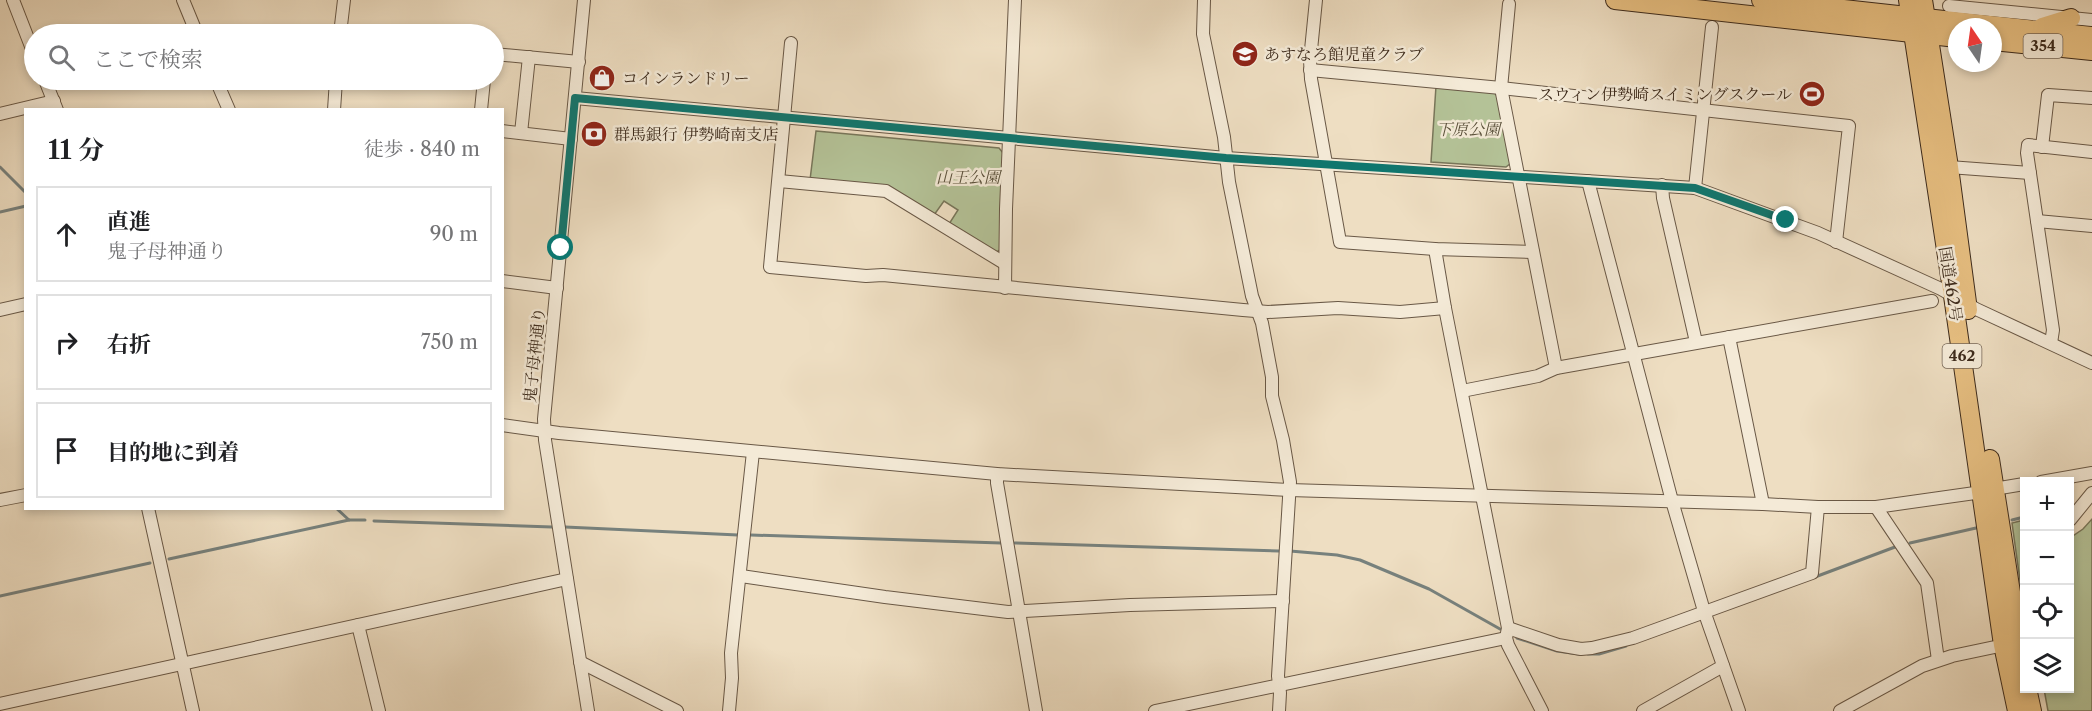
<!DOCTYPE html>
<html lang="ja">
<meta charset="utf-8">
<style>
:root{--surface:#fff;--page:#f2f2f2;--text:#202124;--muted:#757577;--line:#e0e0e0}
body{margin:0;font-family:"Libre Caslon Text","Noto Serif JP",serif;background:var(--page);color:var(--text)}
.controls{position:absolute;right:18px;bottom:18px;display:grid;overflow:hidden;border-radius:0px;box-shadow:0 3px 9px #0003}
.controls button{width:54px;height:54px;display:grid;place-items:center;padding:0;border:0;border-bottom:2px solid var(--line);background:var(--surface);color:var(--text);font:30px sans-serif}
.compass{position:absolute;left:1948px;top:18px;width:54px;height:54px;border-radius:50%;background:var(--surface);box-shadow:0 3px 9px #0003;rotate:347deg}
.stop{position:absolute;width:18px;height:18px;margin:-14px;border:4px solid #0f766e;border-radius:50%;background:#fff}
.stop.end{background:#0f766e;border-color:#fff;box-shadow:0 2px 6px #0008}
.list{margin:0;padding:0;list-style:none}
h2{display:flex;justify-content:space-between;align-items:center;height:78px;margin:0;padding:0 24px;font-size:26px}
h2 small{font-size:20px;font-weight:400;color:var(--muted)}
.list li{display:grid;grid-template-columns:39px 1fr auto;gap:18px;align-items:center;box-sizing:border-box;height:96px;margin:0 12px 12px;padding:0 12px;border:2px solid var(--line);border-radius:0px}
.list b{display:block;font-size:22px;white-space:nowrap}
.list p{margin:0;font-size:20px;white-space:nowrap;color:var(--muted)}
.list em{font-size:20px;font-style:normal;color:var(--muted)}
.icon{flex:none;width:33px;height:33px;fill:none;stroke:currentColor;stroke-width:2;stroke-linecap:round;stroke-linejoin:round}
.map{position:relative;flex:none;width:2092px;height:711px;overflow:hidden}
.search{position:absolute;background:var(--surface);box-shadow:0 3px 9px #0003;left:24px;top:24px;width:480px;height:66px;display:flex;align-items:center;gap:15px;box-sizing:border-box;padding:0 21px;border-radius:33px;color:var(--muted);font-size:22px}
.panel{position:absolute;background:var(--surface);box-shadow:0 3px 9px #0003;left:24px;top:108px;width:480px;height:402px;border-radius:0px}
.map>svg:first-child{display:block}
</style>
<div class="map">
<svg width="2092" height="711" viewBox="0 0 2092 711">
<rect width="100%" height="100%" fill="#eedec2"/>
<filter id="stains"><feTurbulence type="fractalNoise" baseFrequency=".00333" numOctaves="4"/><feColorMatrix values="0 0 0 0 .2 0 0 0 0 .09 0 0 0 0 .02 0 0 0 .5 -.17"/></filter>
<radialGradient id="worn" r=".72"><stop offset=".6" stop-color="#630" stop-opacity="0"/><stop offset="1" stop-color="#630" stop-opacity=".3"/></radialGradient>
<!-- green -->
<g fill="#b4c297" stroke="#78765a" stroke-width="1.5">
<polygon points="1436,86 1494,92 1497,96 1511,163 1506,167 1431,162"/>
<polygon points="816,131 999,148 1003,153 1000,250 995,253 949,224 958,210 944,201 934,215 888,188 810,180"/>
<polygon points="2092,519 2092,711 2048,711 2044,689 2070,688 2070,538 2083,529"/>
<polygon points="2024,520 2024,609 2012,523"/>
</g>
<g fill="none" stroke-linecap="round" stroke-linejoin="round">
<!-- stream -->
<g stroke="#77817d" stroke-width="3">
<polyline points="0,167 26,193"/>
<polyline points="0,212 26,206"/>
<polyline points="2070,506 2072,505"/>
<polyline points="336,508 349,520 365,520"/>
<polyline points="2012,520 2024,517"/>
<polyline points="374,521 552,527"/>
<polyline points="565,527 738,535"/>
<polyline points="751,535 1001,543"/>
<polyline points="1015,543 1279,551"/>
<polyline points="1910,543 1976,528"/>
<polyline points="1290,551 1337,555 1360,560 1429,589 1500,629"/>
<polyline points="169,559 349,520"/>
<polyline points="1815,577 1895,547"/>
<polyline points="0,596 150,563"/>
<polyline points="1517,638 1557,651 1579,654"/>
<polyline points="1588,654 1599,654 1626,646"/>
</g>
<defs>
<g id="minor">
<polyline points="13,0 34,54"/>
<polyline points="183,0 197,34"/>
<polyline points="584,0 544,419 545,440 588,711"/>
<polyline points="1204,0 1203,34 1224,137 1229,182 1252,296 1262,323 1272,377 1272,396 1283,440 1290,482 1278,676 1280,693 1279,711"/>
<polyline points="1316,0 1310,60 1311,79 1340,242 1435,249 1533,252"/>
<polyline points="1509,4 1501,88 1556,368"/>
<polyline points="1949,6 2092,20"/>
<polyline points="340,34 344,0"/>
<polyline points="791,43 770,267 866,276 883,275 1243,310 1268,312 1338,308 1400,312 1445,308"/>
<polyline points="494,54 579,62"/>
<polyline points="1310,70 1501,88 1849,126 1836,242"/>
<polyline points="45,80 57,110"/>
<polyline points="216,80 229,110"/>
<polyline points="575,98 1226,158 1695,188 1818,233 1941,289 1976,309 2092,363"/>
<polyline points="334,110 336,80"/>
<polyline points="481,110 484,80"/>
<polyline points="0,114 54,101"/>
<polyline points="502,131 571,139"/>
<polyline points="521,133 529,57"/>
<polyline points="2042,147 2048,95 2092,98"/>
<polyline points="1949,167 2030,173"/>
<polyline points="779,181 886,191 1004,263"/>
<polyline points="1588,181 1672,501 1704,611 1739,711"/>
<polyline points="1662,185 1663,198 1696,342"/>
<polyline points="1695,188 1712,27"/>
<polyline points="2037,221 2092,226"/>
<polyline points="1435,249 1445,308 1508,628 1506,638 1508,645 1542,711"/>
<polyline points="502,281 557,288"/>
<polyline points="1005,288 1006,209 1015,0"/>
<polyline points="0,310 26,304"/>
<polyline points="1729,337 1763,504"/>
<polyline points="2051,343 2053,330 2027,153 2028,145 2092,152"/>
<polyline points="1462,391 1538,376 1556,368 1932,301"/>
<polyline points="502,425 559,433 997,474 1289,490 1763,504 1818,507 1876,507 1982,492"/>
<polyline points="997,474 997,483 1036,711"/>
<polyline points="2041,482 2092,473"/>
<polyline points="1994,489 2024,484"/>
<polyline points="0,500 26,495"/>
<polyline points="1876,507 1927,583 1938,660"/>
<polyline points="148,508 193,711"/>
<polyline points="2070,520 2092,493"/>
<polyline points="741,576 885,597 1008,612 1130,605 1283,601"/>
<polyline points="358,625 379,711"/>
<polyline points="1508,628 1558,645 1581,649 1592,648 1633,638 1812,573 1818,507"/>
<polyline points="580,662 677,711"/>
<polyline points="0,704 567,579"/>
<polyline points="729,711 732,678 731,653 753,452"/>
<polyline points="1155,711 1506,638"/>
<polyline points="1643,711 1723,666"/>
<polyline points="1840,711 1922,666 1952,656 2009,644"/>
</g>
<g id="highway">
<polyline points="1615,0 1957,38"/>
<polyline points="1761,0 2092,36"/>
<polyline points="1908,0 1953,296 2003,645 2017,711"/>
<polyline points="1923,0 1949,167 1968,310"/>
<polyline points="2042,27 2071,18"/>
<polyline points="1993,41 2092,51"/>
<polyline points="1990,459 2024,675"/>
<polyline points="2027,688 2032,711"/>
</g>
</defs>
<!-- minor casing -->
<use href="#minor" stroke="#695846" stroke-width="14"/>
<!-- highway casing -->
<use href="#highway" stroke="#3d2b1c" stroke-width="20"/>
<!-- minor -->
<use href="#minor" stroke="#f4ead7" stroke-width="12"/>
<!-- highway -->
<use href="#highway" stroke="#e7bf81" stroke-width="18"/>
</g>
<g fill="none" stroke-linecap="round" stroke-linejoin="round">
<!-- route -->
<polyline stroke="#0f766e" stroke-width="8" points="561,248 575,98 1226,158 1695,188 1786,220"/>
</g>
<!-- icons -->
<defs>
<symbol id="school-disc" viewBox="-11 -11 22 22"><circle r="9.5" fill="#8f2418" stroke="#f4ead7"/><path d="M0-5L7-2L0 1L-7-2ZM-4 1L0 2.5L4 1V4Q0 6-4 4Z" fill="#fff"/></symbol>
<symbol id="shop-disc" viewBox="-11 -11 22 22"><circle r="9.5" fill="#8f2418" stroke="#f4ead7"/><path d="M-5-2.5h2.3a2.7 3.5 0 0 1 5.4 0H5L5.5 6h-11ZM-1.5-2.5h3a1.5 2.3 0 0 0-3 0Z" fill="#fff"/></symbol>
<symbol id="stadium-disc" viewBox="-11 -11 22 22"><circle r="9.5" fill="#8f2418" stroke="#f4ead7"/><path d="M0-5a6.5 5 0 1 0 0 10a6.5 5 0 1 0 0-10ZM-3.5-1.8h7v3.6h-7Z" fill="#fff"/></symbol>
<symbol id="bank-disc" viewBox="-11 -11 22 22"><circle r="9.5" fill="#8f2418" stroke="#f4ead7"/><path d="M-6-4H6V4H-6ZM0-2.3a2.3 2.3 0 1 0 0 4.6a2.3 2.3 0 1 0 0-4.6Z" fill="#fff"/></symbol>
</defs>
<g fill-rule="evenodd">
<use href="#school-disc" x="1230" y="39" width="30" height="30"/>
<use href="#shop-disc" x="587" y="63" width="30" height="30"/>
<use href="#stadium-disc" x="1797" y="79" width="30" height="30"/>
<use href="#bank-disc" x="579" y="119" width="30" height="30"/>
</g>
<g text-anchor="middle" stroke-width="5" stroke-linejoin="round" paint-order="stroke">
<!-- shield labels -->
<g fill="#f4ead7" stroke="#746454" stroke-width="1.5">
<rect x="2023.5" y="34" width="39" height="24" rx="4.5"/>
<rect x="1942.5" y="344" width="39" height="24" rx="4.5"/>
</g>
<g font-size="15" font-weight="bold" fill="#3d2b1c">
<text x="2043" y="51">354</text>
<text x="1962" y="361">462</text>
</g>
<!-- poi labels -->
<g font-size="16" fill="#3d2b1c" stroke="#f4ead7" text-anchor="start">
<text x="1264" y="60">あすなろ館児童クラブ</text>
<text x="622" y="84">コインランドリー</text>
<text x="1792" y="100" text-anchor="end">スウィン伊勢崎スイミングスクール</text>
<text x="614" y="140">群馬銀行 伊勢崎南支店</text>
</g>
<!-- park labels -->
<g font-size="16" font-style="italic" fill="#5b513b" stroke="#f4ead7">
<text x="1468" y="135">下原公園</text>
<text x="968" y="183">山王公園</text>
</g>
<!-- street labels -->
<g font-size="16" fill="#3d2b1c" stroke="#f4ead7">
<text transform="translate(1951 284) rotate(81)" y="6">国道462号</text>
<text transform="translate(534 355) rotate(-84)" y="6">鬼子母神通り</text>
</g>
</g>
<rect width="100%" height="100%" filter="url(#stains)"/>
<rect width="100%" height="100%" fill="url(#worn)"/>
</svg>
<div class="controls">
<button>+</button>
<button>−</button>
<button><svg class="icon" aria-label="locate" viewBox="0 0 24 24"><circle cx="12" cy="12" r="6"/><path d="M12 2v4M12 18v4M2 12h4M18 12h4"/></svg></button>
<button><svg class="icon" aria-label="layers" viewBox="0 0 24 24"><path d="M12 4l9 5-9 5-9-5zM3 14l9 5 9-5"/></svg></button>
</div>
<svg class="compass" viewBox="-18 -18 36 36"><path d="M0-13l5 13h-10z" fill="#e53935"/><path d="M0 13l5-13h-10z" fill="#757577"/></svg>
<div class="stop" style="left:561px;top:248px"></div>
<div class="stop end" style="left:1786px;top:220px"></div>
<div class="search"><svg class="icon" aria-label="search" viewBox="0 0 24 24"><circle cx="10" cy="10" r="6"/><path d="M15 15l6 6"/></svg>ここで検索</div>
<section class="panel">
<h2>11 分<small>徒歩 · 840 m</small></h2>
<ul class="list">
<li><svg class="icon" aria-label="ahead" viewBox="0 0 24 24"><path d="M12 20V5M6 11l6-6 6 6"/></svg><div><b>直進</b><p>鬼子母神通り</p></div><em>90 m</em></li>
<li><svg class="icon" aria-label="right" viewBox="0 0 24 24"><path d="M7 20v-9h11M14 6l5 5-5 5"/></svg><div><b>右折</b></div><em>750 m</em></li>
<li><svg class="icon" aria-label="arrive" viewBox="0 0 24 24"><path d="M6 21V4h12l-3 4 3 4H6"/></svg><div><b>目的地に到着</b></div></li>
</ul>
</section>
</div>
